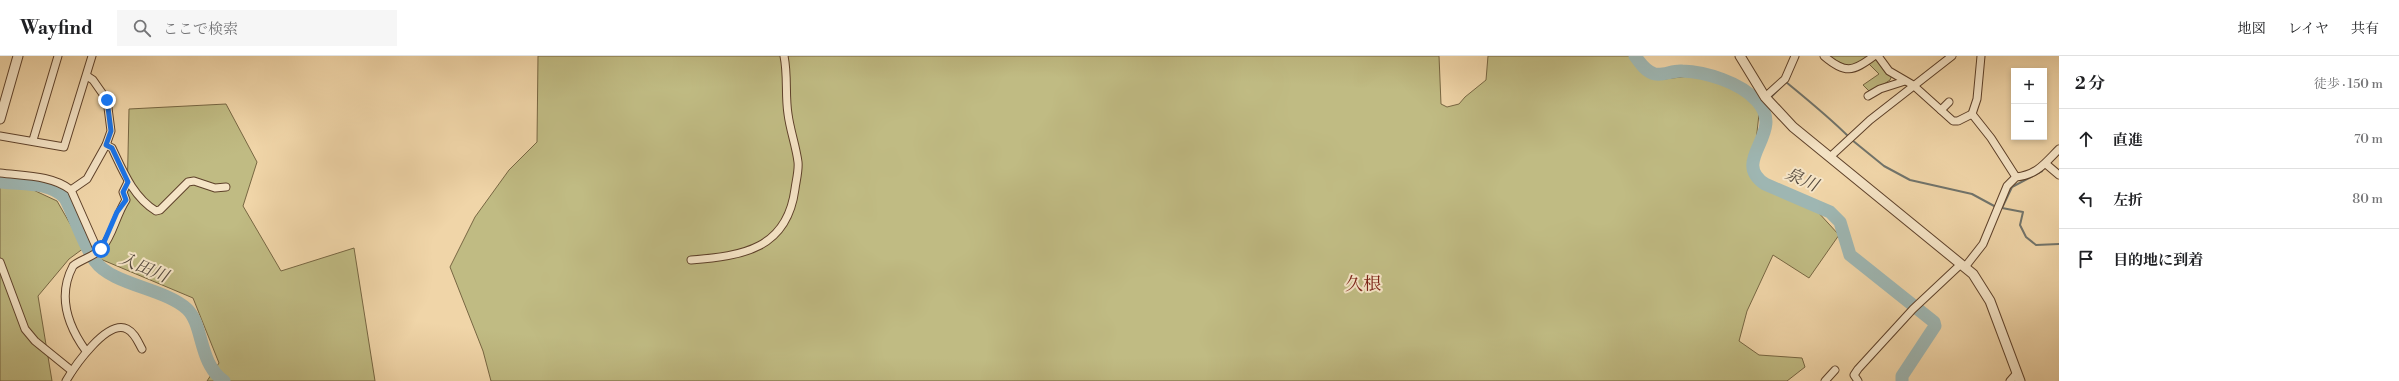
<!DOCTYPE html>
<html lang="ja">
<meta charset="utf-8">
<style>
:root{--surface:#fff;--page:#f6f6f6;--text:#202124;--muted:#757577;--line:#e0e0e0}
body{margin:0;font-family:"Libre Bodoni","Noto Serif JP",serif;background:var(--page);color:var(--text)}
.controls{position:absolute;right:12px;top:12px;display:grid;overflow:hidden;border-radius:0px;box-shadow:0 2px 6px #0003}
.controls button{width:36px;height:36px;display:grid;place-items:center;padding:0;border:0;border-bottom:1px solid var(--line);background:var(--surface);color:var(--text);font:20px sans-serif}
.stop{position:absolute;width:12px;height:12px;margin:-9px;border:3px solid #1a73e8;border-radius:50%;background:#fff}
.stop.end{background:#1a73e8;border-color:#fff;box-shadow:0 1px 4px #0008}
.list{margin:0;padding:0;list-style:none}
h2{display:flex;justify-content:space-between;align-items:center;height:52px;margin:0;padding:0 16px;font-size:17px}
h2 small{font-size:13px;font-weight:400;color:var(--muted)}
.list li{display:grid;grid-template-columns:26px 1fr auto;gap:12px;align-items:center;box-sizing:border-box;height:60px;padding:0 16px;border-top:1px solid var(--line)}
.list b{display:block;font-size:15px;white-space:nowrap}
.list em{font-size:13px;font-style:normal;color:var(--muted)}
.icon{flex:none;width:22px;height:22px;fill:none;stroke:currentColor;stroke-width:2;stroke-linecap:round;stroke-linejoin:round}
.map{position:relative;flex:none;width:2059px;height:325px;overflow:hidden}
header{display:flex;align-items:center;gap:24px;box-sizing:border-box;height:56px;padding:0 20px;background:var(--surface);border-bottom:1px solid var(--line)}
header strong{font-size:19px}
nav{display:flex;gap:22px;margin-inline-start:auto;font-size:14px}
.search{width:280px;height:36px;background:var(--page);display:flex;align-items:center;gap:10px;box-sizing:border-box;padding:0 14px;border-radius:0px;color:var(--muted);font-size:15px}
main{display:flex}
aside{flex:1;background:var(--surface)}
.map>svg:first-child{display:block}
</style>
<header>
<strong>Wayfind</strong>
<div class="search"><svg class="icon" aria-label="search" viewBox="0 0 24 24"><circle cx="10" cy="10" r="6"/><path d="M15 15l6 6"/></svg>ここで検索</div>
<nav><a>地図</a><a>レイヤ</a><a>共有</a></nav>
</header>
<main>
<div class="map">
<svg width="2059" height="325" viewBox="0 0 2059 325">
<rect width="100%" height="100%" fill="#f0d5a8"/>
<filter id="stains"><feTurbulence type="fractalNoise" baseFrequency=".005" numOctaves="4"/><feColorMatrix values="0 0 0 0 .2 0 0 0 0 .09 0 0 0 0 .02 0 0 0 .5 -.17"/></filter>
<radialGradient id="worn" r=".72"><stop offset=".6" stop-color="#630" stop-opacity="0"/><stop offset="1" stop-color="#630" stop-opacity=".3"/></radialGradient>
<!-- green -->
<g fill="#c0bb83" stroke="#776642">
<polygon points="538,0 1439,0 1441,48 1447,51 1459,48 1465,41 1486,24 1488,0 1631,0 1650,21 1664,23 1707,18 1744,32 1760,49 1752,121 1817,155 1839,179 1809,222 1773,199 1747,255 1739,285 1759,299 1802,302 1805,311 1787,325 491,325 483,295 450,211 475,161 509,114 537,86"/>
<polygon points="1827,0 1880,0 1893,17 1890,24 1871,37 1863,29 1879,18 1869,8 1851,12"/>
<polygon points="226,48 257,106 243,150 281,215 354,192 375,325 207,325 219,307 193,242 98,202 105,194 127,144 129,53"/>
<polygon points="0,131 29,132 57,145 84,192 69,203 38,240 52,325 0,325"/>
</g>
<g fill="none" stroke-linecap="round" stroke-linejoin="round">
<!-- stream -->
<g stroke="#71746b" stroke-width="2">
<path d="M1770,42L1786,26C1808,44 1829,61 1849,81"/>
<polyline points="1761,51 1766,47"/>
<polyline points="1852,84 1884,110 1910,124 1972,138 1996,151"/>
<polyline points="2000,152 2002,152 2012,131 2042,115"/>
<polyline points="2002,152 2023,156 2020,169 2026,181 2036,189 2059,188"/>
</g>
<!-- river -->
<g stroke="#9eb6b2" stroke-width="13">
<path d="M1635,0C1640,7 1646,16 1655,18C1663,20 1673,14 1682,15C1706,16 1740,26 1757,45C1787,77 1729,104 1765,128L1830,156L1840,166L1850,199L1934,266L1935,270L1902,320V325"/>
<path d="M0,126C22,129 49,125 65,142C75,161 83,188 95,205C112,229 164,232 187,253C204,269 198,307 224,325"/>
</g>
<defs>
<g id="minor">
<path d="M1824,0C1845,18 1853,16 1874,0"/>
<polyline points="1878,0 1889,15 1913,29 1953,65 1958,65 1972,58"/>
<polyline points="1981,0 1977,43 1972,58 1991,82 2016,121"/>
<polyline points="1868,40 1880,33 1905,25"/>
<polyline points="1765,41 1785,23 1795,0"/>
<polyline points="1941,54 1949,46"/>
<polyline points="0,80 64,91 92,0"/>
<polyline points="33,84 58,0"/>
<path d="M106,89L112,92C123,115 133,141 156,155L160,154L188,126L194,125L215,132L226,131"/>
<polyline points="1830,101 1870,64 1952,0"/>
<polyline points="2046,108 2059,119"/>
<path d="M0,117C23,120 52,119 71,134L98,195"/>
<polyline points="71,134 87,123 106,89 111,75 107,44 93,24 87,20"/>
<path d="M691,204C743,200 787,193 795,133C796,125 799,114 798,106C796,90 790,74 788,58C785,39 788,19 784,0"/>
<polyline points="0,206 25,273 35,285 72,315"/>
<path d="M1965,211L1983,188L2007,130L2016,121C2037,119 2045,107 2059,93"/>
<path d="M86,295C68,270 57,240 73,210C81,203 94,201 102,192C113,179 116,159 126,144L123,136L128,126"/>
<path d="M66,325C74,311 107,263 127,273C135,277 138,286 142,293"/>
<polyline points="1825,325 1835,314"/>
<polyline points="1858,325 1854,319 1858,313 1913,253 1961,208"/>
<polyline points="2010,325 2017,317"/>
</g>
<g id="tertiary">
<polyline points="1740,0 1765,41 1793,71 1973,218 1990,245 2020,325"/>
<polyline points="0,63 18,0"/>
</g>
</defs>
<!-- minor casing -->
<use href="#minor" stroke="#5e412a" stroke-width="9"/>
<!-- tertiary casing -->
<use href="#tertiary" stroke="#5e412a" stroke-width="11"/>
<!-- minor -->
<use href="#minor" stroke="#f5e4c6" stroke-width="7"/>
<!-- tertiary -->
<use href="#tertiary" stroke="#f5e4c6" stroke-width="9"/>
</g>
<g fill="none" stroke-linecap="round" stroke-linejoin="round">
<!-- route -->
<polyline stroke="#1a73e8" stroke-width="5" points="101,193 117,156 126,144 123,136 128,126 112,92 106,89 111,75 107,44"/>
</g>
<g text-anchor="middle" stroke-width="4" stroke-linejoin="round" paint-order="stroke">
<!-- water labels -->
<g font-size="17" font-style="italic" fill="#554a3e" stroke="#f5e4c6">
<text transform="translate(1802 123) rotate(24)" y="6">泉川</text>
<text transform="translate(144 211) rotate(23)" y="6">入田川</text>
</g>
<!-- quarter labels -->
<g font-size="18" fill="#7a1f14" stroke="#f5e4c6">
<text x="1363" y="234">久根</text>
</g>
</g>
<rect width="100%" height="100%" filter="url(#stains)"/>
<rect width="100%" height="100%" fill="url(#worn)"/>
</svg>
<div class="controls">
<button>+</button>
<button>−</button>
</div>
<div class="stop" style="left:101px;top:193px"></div>
<div class="stop end" style="left:107px;top:44px"></div>
</div>
<aside>
<h2>2 分<small>徒歩 · 150 m</small></h2>
<ul class="list">
<li><svg class="icon" aria-label="ahead" viewBox="0 0 24 24"><path d="M12 20V5M6 11l6-6 6 6"/></svg><div><b>直進</b></div><em>70 m</em></li>
<li><svg class="icon" aria-label="left" viewBox="0 0 24 24"><path d="M17 20v-9H6M10 6l-5 5 5 5"/></svg><div><b>左折</b></div><em>80 m</em></li>
<li><svg class="icon" aria-label="arrive" viewBox="0 0 24 24"><path d="M6 21V4h12l-3 4 3 4H6"/></svg><div><b>目的地に到着</b></div></li>
</ul>
</aside>
</main>
